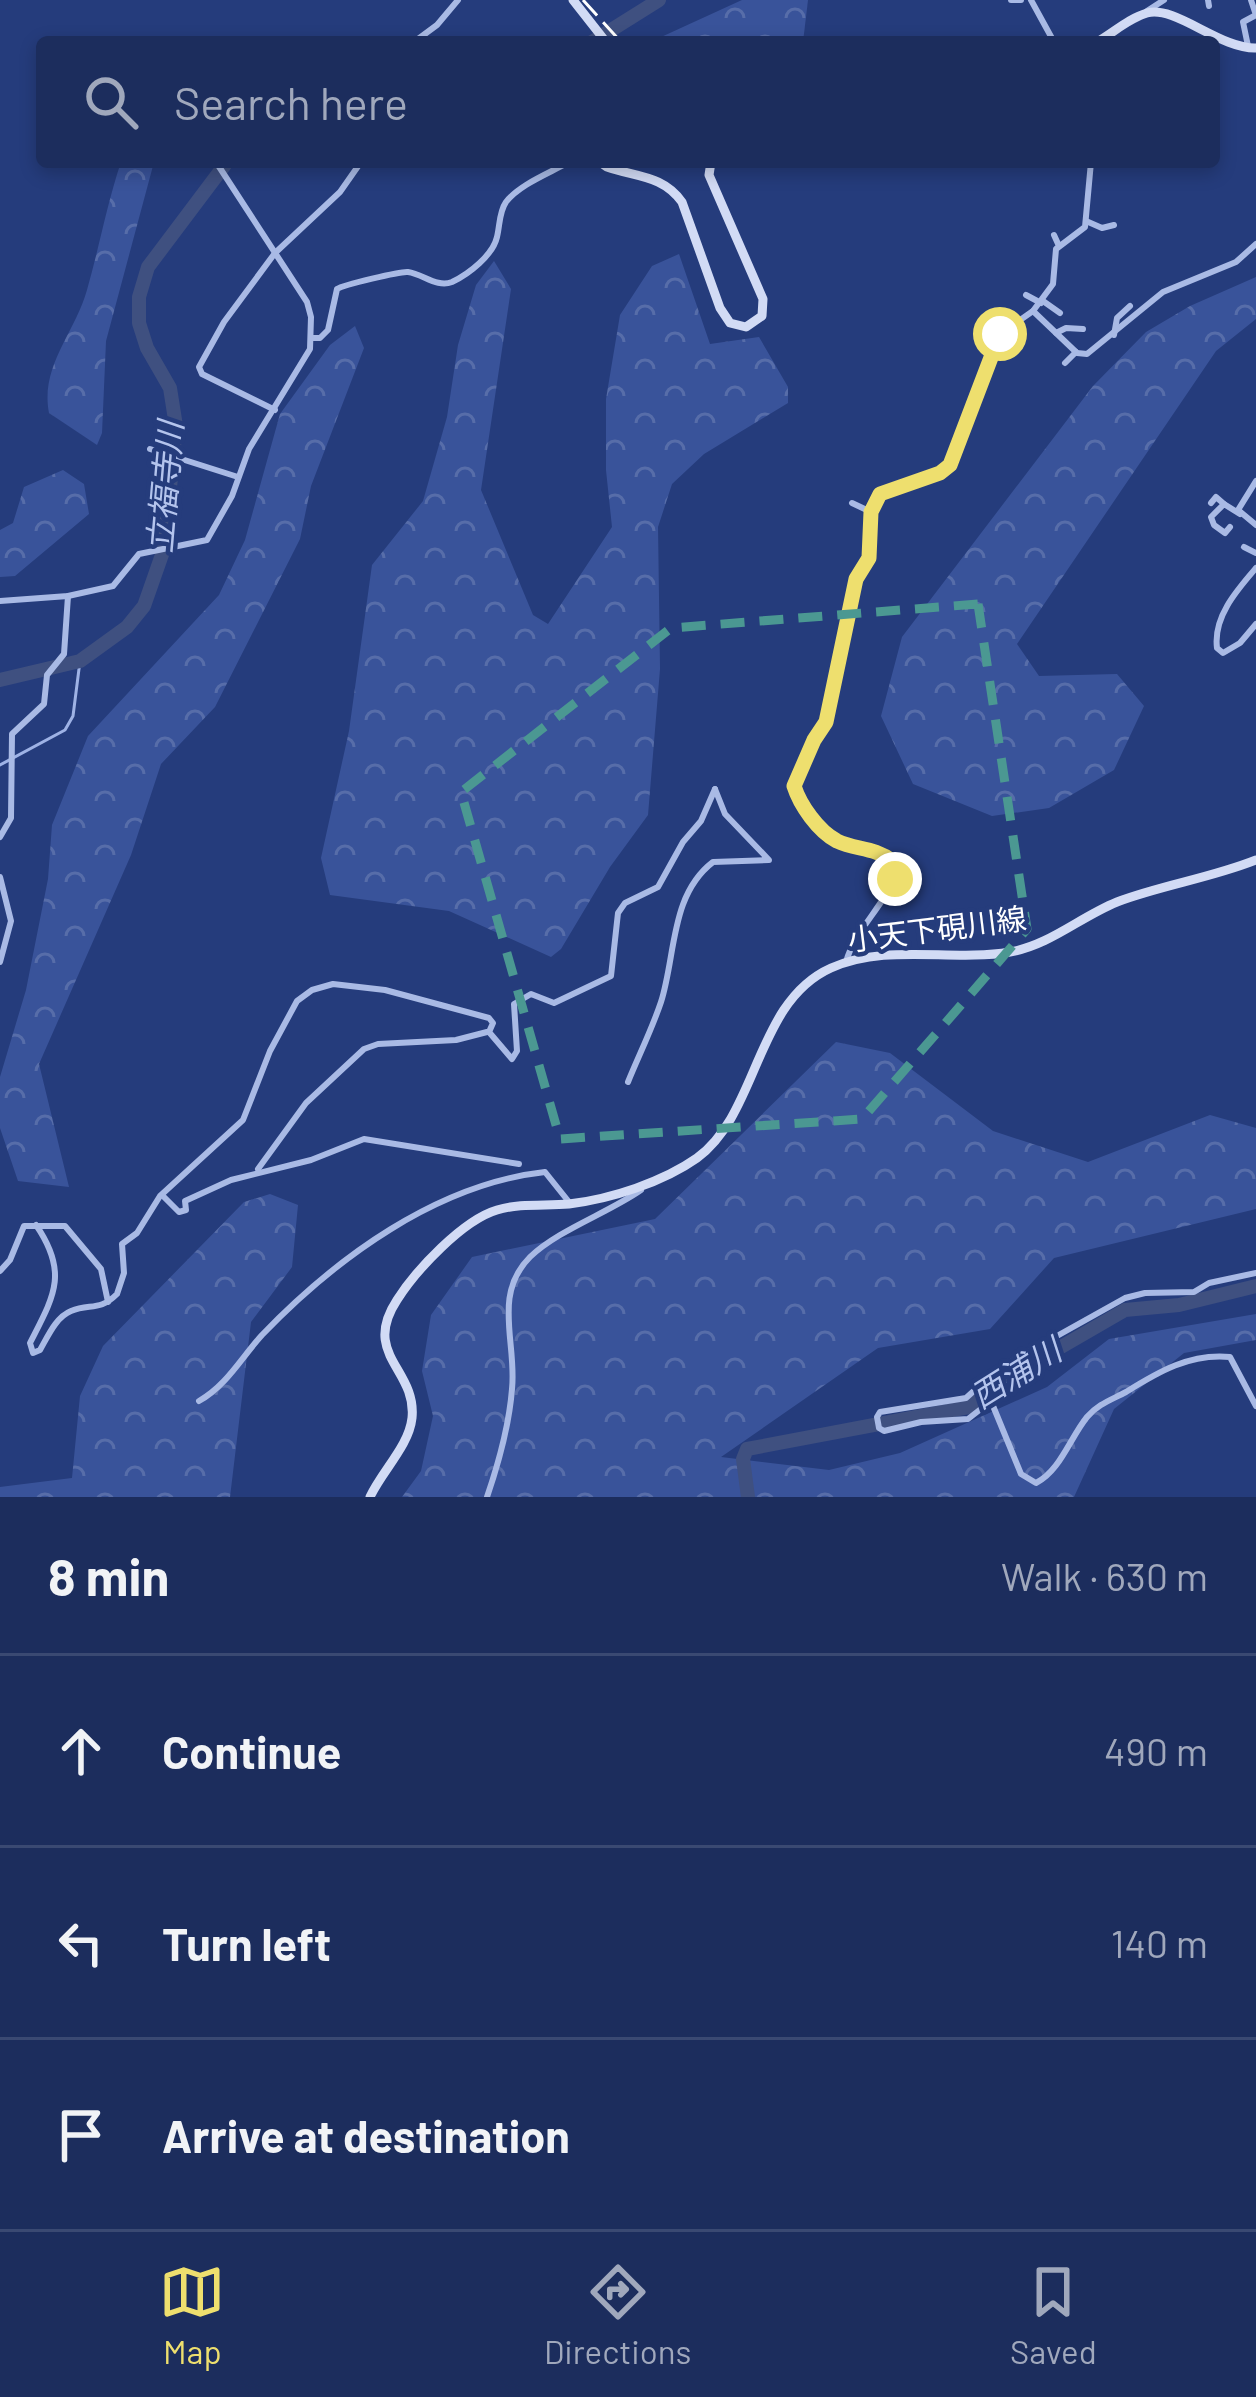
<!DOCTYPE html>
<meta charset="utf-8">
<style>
:root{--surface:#1c2d5d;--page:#253563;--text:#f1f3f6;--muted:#a0a8bc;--line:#3a4972;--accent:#eedf6e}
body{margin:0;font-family:Barlow,"Noto Sans JP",sans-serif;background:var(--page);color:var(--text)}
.stop{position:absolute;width:36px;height:36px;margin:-27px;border:9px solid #eedf6e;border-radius:50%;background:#fff}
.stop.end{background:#eedf6e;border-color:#fff;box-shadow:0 3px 12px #0008}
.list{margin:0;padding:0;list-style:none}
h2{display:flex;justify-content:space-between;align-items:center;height:156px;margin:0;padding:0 48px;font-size:51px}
h2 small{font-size:39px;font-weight:400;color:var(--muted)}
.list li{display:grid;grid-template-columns:78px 1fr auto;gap:36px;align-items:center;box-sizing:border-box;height:192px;padding:0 48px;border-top:3px solid var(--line)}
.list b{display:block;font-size:45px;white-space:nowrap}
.list em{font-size:39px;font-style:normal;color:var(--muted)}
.icon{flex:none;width:66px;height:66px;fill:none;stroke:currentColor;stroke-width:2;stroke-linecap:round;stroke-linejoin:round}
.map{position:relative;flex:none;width:1256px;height:1497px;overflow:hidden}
.search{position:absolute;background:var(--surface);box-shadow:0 6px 18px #0003;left:36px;right:36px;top:36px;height:132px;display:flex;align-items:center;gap:30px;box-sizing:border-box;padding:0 42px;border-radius:12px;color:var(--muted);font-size:45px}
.sheet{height:732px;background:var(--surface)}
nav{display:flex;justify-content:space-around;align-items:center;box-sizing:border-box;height:168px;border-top:3px solid var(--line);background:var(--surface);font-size:33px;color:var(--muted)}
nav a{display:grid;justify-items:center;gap:6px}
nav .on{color:var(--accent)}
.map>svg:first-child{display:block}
</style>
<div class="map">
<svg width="1256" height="1497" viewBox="0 0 1256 1497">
<defs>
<pattern id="forest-crowns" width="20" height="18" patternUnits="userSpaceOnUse" patternTransform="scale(3)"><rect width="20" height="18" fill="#39539a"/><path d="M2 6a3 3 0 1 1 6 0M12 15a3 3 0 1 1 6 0" fill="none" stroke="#576da9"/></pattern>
</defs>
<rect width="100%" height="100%" fill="#253c7c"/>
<!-- forest -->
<g fill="url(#forest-crowns)">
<polygon points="742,0 808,0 803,42 662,42 659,38"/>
<path d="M121,162H154L106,341L102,433L97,445L49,413C40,366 75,333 87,290C99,248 107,204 121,162Z"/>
<polygon points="679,254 710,344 759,337 788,387 788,403 704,454 672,484 658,527 660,669 648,815 610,867 561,949 551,957 449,911 330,895 321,858 349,731 372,565 423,501 447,417 458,345 476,285 494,261 511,289 481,490 533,615 548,624 612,527 606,470 606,399 620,315 652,266"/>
<polygon points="1256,277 1256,319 1216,351 1017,644 1039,676 1117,674 1144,706 1114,770 1049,808 992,816 913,784 881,716 902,637 1093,386 1146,332 1190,306"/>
<polygon points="355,326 364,348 311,486 300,539 215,707 161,764 131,855 39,1064 69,1187 18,1181 0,1128 0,1077 26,990 48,879 52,825 88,736 219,595 245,540 280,414 330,345"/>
<polygon points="63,470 84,484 89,514 15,576 0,577 0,530 13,523 24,487"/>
<polygon points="836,1042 890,1053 993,1131 1088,1162 1210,1115 1256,1128 1256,1209 1054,1258 990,1329 878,1348 721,1457 829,1470 900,1453 1047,1387 1109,1339 1256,1314 1256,1340 1184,1353 1114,1409 1074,1497 402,1497 421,1471 433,1416 422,1371 431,1315 472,1257 655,1219"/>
<polygon points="270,1194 298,1205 292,1267 251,1322 230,1497 0,1497 0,1487 72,1478 80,1396 103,1346 244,1202"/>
</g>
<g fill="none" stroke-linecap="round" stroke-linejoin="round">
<!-- stream -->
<polyline stroke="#9eb2e5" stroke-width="3" points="0,765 65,730 73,716 80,661"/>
<!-- river -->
<g stroke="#3f5080" stroke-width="14">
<polyline points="592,42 659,0"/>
<polyline points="0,680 80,661 127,627 144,606 164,549 176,426 170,388 147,348 139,323 139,297 148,267 227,162"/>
<polyline points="748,1497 743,1459 747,1449 969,1407 1002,1375 1028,1361 1042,1358 1125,1310 1179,1305 1256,1286"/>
</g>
<!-- street -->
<g stroke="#a9bae5" stroke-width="6">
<polyline points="1011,0 1021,0"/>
<polyline points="1031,0 1054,42"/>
<polyline points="1208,0 1209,6"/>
<polyline points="1147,11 1164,0"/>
<polyline points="414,42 437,25 458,0"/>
<polyline points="1248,46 1243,22 1256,15 1251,0"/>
<polyline points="1086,221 1102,228 1114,225"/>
<polyline points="1054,235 1059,246"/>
<polyline points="1026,295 1041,303"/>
<polyline points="1043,301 1060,313"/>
<polyline points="1033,311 1077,353 1087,354 1163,292 1236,262 1256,244"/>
<polyline points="1056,333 1066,328 1083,329"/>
<polyline points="1114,335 1117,318 1130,306"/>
<path d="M312,338H320L328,330L337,289C343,285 401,271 408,272C423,274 437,288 452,282C469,274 493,255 497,237C500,225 499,212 506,202C520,184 550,173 569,162"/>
<polyline points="1065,363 1076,352"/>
<polyline points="275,410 202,374 199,367 224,322 275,253 340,192 361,162"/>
<polyline points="150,449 238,477"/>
<polyline points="1256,481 1238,510 1256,525"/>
<polyline points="852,503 871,512"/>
<polyline points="1211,503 1216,497 1224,504"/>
<polyline points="1230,527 1225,533 1214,525 1211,517 1224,504 1240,514"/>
<polyline points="1244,547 1256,553"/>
<path d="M1256,568C1237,590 1213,617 1217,648L1223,653L1240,643L1256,624"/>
<polyline points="0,601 68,596 113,586 139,554 207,540 232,496 249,449 310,349 311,317 307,302 216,162"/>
<polyline points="0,837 11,818 12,734 44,704 47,675 64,654 68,596"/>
<polyline points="0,877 11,921 0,962"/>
<path d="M846,962C855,929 886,905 897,871C885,844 859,851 837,841C818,831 800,805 794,786L814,739L826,722L857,579L869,558L871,512L880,494L940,473L949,465L1000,334L1033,311L1053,284L1056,249L1085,227L1091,162"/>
<path d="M628,1082C639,1055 652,1029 661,1002C676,955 670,895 713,862L769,860L725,814L715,789"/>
<polyline points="258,1169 306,1103 364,1049 378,1044 456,1040 487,1032"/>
<polyline points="162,1195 179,1212 186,1210 185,1201 231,1180 311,1160 364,1139 519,1164"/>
<path d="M36,1225C69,1273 54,1296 30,1343L33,1353L40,1350C48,1336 56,1317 71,1311C90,1303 99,1312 117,1294L124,1273L122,1244L137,1233L160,1196L243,1120L270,1051L297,1001L312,990L333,984L385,990L489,1018L493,1023L489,1032L512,1059L517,1051L514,1004L531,994L554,1003L611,976L618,913L625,903L658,887L683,842L701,821L715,789"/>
<polyline points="0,1271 10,1260 24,1226 65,1226 101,1269 108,1302"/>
<path d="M1015,1361L1016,1377L991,1401L1021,1474L1036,1483C1060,1471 1070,1438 1087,1417C1098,1404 1111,1400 1126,1392C1158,1372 1190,1353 1230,1357L1256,1406"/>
<path d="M199,1401C227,1385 241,1358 262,1335C336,1258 437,1184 545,1172L569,1202"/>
<polyline points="991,1401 968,1419 921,1422 884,1431 879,1428 877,1417 880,1412 966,1398 998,1369 1125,1298 1145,1293 1194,1292 1209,1283 1256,1273"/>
<path d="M487,1497C499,1462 509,1427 512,1389C517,1343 492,1295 530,1257C558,1230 608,1213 641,1190"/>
</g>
<!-- secondary -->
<g stroke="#d2dbf5" stroke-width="9">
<polyline points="573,0 606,42"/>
<path d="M1097,42C1113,33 1129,18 1147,13C1175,5 1220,49 1256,48"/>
<path d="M600,162L607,167C636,177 663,175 682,202L720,308L730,323L746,327L762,316L763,299L709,175L711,162"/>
<path d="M370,1497C382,1471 409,1446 412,1418C417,1369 361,1355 397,1300C416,1270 463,1220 497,1210C520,1203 545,1206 569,1204C611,1199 663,1182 697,1158C759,1113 755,1002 831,968C887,943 951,962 1010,952C1050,945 1080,917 1117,902C1162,885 1211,878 1256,860"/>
</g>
<!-- rail -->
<polyline stroke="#fff" stroke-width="3" stroke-dasharray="21 9" stroke-linecap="butt" points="583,0 621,42"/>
</g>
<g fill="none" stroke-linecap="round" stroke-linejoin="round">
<!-- route -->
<path stroke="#eedf6e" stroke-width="15" d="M895,879L892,861C874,847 856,850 837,841C818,831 800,805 794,786L814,740L826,722L856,579L869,558L871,512L880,494L940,473L950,465L1000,334"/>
</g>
<!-- marked area -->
<path fill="none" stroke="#4b9892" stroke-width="9" stroke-dasharray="24 15" stroke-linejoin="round" d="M978,604L1027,929L862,1119L560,1139L461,792L671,628Z"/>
<g text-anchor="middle" stroke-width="9" stroke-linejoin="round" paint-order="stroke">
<!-- street labels -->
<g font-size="30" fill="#fff" stroke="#253c7c">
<text transform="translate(937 930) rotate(-7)" y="10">小天下硯川線</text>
</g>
<!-- water labels -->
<g font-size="33" font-style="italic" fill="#b4c4ed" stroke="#253c7c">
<text transform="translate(165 487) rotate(-85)" y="12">立福寺川</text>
<text transform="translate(1016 1373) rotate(-32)" y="12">西浦川</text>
</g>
</g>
</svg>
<div class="stop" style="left:1000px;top:334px"></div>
<div class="stop end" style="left:895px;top:879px"></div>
<div class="search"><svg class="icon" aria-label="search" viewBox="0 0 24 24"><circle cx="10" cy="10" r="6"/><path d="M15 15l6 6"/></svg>Search here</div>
</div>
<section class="sheet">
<h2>8 min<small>Walk · 630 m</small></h2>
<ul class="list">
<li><svg class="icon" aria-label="ahead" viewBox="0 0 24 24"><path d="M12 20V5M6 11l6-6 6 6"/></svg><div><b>Continue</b></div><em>490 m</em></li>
<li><svg class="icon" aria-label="left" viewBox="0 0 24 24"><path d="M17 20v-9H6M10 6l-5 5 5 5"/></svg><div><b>Turn left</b></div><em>140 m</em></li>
<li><svg class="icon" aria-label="arrive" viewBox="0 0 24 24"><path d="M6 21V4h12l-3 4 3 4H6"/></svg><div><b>Arrive at destination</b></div></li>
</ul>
</section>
<nav>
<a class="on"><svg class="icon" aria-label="map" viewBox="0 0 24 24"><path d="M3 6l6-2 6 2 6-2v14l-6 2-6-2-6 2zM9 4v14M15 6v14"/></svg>Map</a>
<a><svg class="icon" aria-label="directions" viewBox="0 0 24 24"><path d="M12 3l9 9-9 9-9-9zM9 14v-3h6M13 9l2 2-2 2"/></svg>Directions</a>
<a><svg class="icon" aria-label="saved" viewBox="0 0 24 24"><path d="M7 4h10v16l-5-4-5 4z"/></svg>Saved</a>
</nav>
